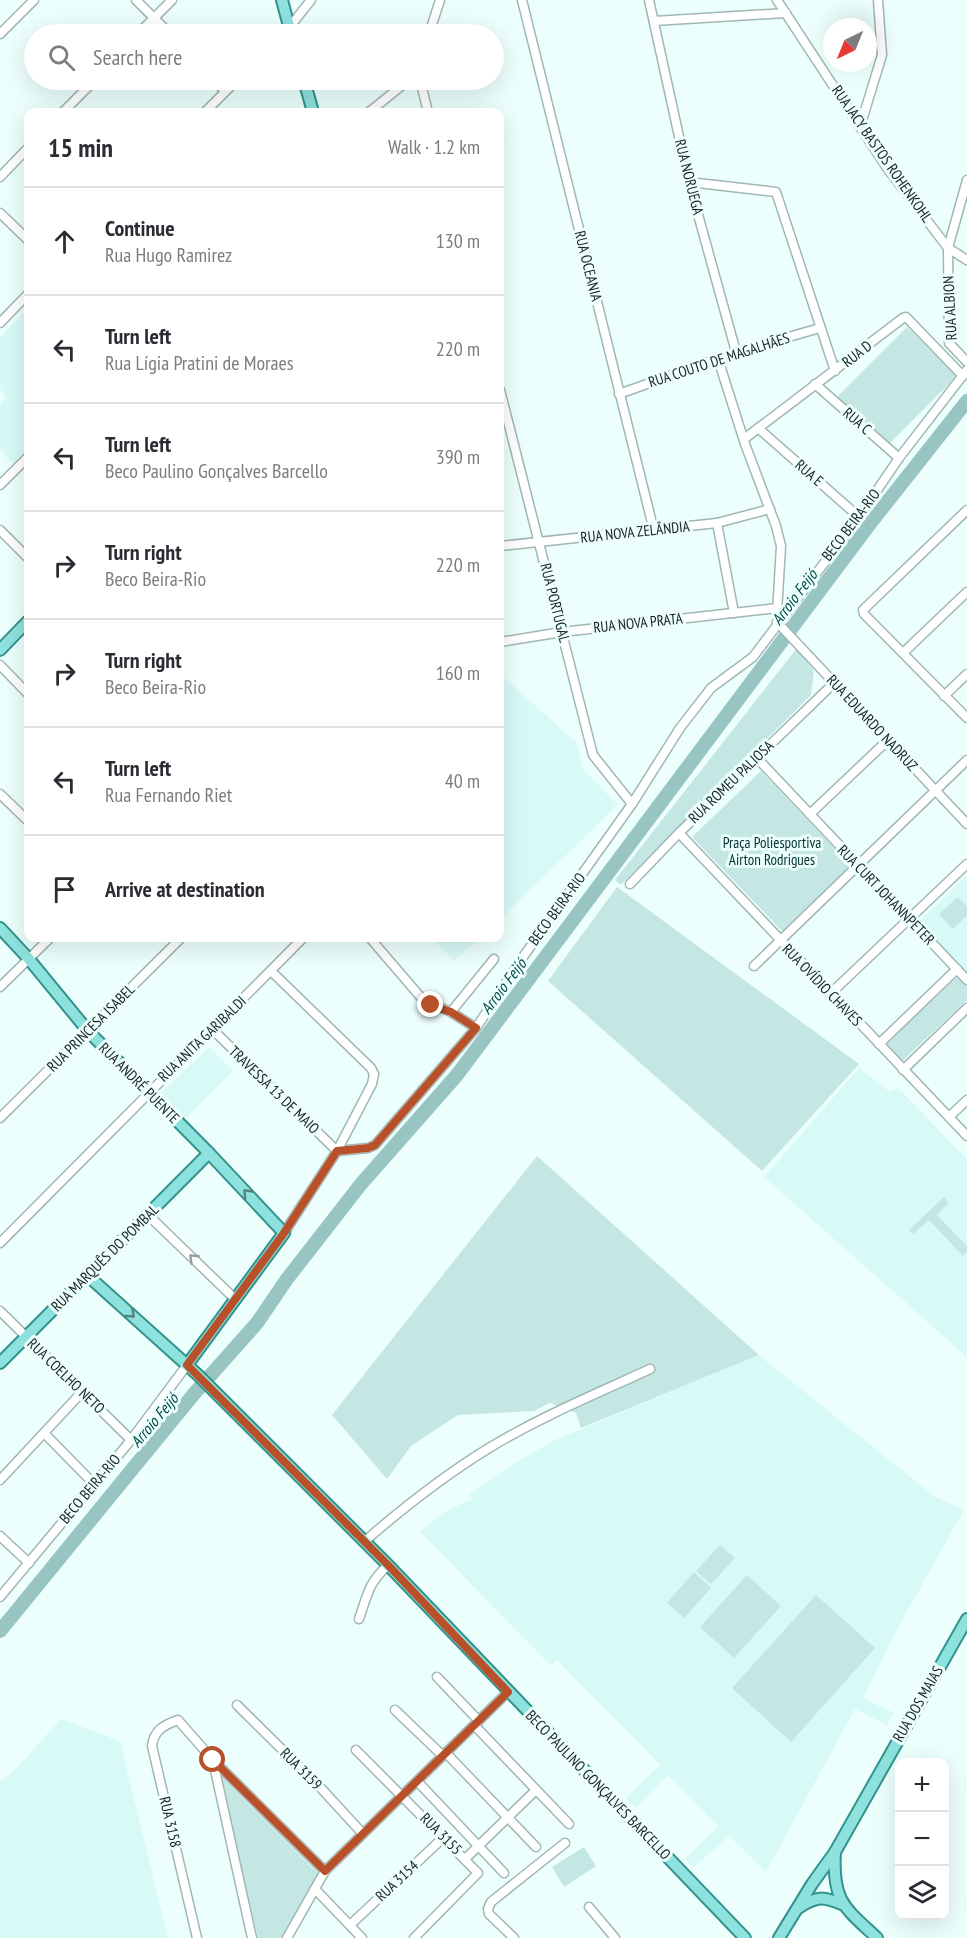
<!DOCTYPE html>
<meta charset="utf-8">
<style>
:root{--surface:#fff;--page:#f7f7f7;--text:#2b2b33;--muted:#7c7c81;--line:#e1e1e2}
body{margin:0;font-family:"PT Sans Narrow",sans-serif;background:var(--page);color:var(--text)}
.controls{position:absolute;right:18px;bottom:18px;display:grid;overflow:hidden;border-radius:12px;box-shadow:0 6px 24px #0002}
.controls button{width:54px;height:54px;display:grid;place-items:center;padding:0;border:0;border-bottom:2px solid var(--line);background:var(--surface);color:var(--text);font:30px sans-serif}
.compass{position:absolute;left:823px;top:18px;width:54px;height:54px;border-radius:50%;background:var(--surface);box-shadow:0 6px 24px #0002;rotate:223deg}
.stop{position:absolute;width:18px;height:18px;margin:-14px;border:4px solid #b85129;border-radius:50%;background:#fff}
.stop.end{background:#b85129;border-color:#fff;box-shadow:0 2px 6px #0008}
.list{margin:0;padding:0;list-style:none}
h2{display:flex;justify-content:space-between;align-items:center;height:78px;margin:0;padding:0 24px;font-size:26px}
h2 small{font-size:20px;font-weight:400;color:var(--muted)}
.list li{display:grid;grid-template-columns:39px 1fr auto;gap:18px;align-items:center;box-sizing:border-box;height:108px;padding:0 24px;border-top:2px solid var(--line)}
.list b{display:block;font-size:22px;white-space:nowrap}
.list p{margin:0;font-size:20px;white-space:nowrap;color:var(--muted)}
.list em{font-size:20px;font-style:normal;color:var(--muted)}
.icon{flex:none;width:33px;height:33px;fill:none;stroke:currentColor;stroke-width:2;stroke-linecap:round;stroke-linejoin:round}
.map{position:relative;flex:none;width:967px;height:1938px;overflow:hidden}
.search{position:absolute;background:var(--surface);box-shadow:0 6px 24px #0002;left:24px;top:24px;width:480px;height:66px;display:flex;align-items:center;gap:15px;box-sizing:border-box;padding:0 21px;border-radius:33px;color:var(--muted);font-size:22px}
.panel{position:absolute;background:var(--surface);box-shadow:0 6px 24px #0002;left:24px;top:108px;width:480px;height:834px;border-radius:12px}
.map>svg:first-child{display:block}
</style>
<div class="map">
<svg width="967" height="1938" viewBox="0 0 967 1938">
<rect width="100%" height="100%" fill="#ecfffd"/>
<!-- built -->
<g fill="#d8faf7">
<polygon points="25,312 28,316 28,449 14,464 0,450 0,404 6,397 0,390 0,337"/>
<polygon points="500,674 576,742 584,770 618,805 500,919"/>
<polygon points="967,875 967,973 919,922"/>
<polygon points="432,938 480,938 454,961"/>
<polygon points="209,1047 233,1071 185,1119 160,1094"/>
<polygon points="859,1068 890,1092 898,1088 967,1159 967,1357 764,1177"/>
<polygon points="759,1355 934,1496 964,1510 894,1635 863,1698 894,1713 887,1725 855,1709 766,1872 729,1836 693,1868 685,1859 718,1826 668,1775 636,1808 626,1798 660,1765 557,1660 551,1666 420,1532 442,1513 472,1499 469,1494 518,1461 555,1440"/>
<polygon points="61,1719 120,1741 168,1938 0,1938 0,1781 11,1774"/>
</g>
<!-- green -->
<g fill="#c5e7e4">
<polygon points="907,327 957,376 887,446 837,397"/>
<polygon points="797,648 814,671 811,695 621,885 615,880"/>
<polygon points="761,771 851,865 782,931 692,837"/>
<polygon points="617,887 859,1064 762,1171 548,981"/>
<polygon points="958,897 967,907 967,916 953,929 939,914"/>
<polygon points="958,976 967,985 967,1000 900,1063 884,1046"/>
<polygon points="537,1156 759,1355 581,1428 576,1413 550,1403 534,1411 458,1415 411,1446 387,1479 332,1415"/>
<polygon points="944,1197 949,1203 937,1215 967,1246 967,1252 963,1256 929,1220 913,1234 909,1230"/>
<polygon points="720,1545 735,1558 711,1584 696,1571"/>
<polygon points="694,1572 711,1588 684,1618 667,1603"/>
<polygon points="747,1575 781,1606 734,1658 700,1627"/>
<polygon points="816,1595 875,1648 791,1742 732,1688"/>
<polygon points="220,1775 318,1873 282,1938 258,1938"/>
<polygon points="584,1847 596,1866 564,1887 552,1867"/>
</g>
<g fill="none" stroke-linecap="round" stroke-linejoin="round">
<!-- river -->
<polyline stroke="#98c5c2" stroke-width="14" points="0,1631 193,1395 257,1323 287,1279 361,1184 457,1075 869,525 967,401"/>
<defs>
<g id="minor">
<polyline points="136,0 170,34"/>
<polyline points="522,0 654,531"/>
<polyline points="649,0 689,182 736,352"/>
<polyline points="777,0 887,168 948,248 967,260"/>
<polyline points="654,21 786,13"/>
<polyline points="0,34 34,0"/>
<polyline points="138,34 172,0"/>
<polyline points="284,34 311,0"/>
<polyline points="429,34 440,0"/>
<polyline points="214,80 225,91"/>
<polyline points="420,80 428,112"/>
<polyline points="63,112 95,80"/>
<polyline points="205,112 237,80"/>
<polyline points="369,112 409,80"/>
<polyline points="860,127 882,55 878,0"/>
<polyline points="0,177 28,148"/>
<polyline points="967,180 948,248 949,343 967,362"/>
<polyline points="689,182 776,192 835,371"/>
<polyline points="0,213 28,240"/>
<polyline points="0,323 28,294"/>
<polyline points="718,359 745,444 776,526 781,546 777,613"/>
<polyline points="815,384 899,458"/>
<polyline points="500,390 593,755 632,804"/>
<polyline points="619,394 736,352 820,328"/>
<polyline points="758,428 859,517"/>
<polyline points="744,439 903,318 906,317 963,376"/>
<polyline points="0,485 28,457"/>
<polyline points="967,510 863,610 864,614 967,718"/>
<polyline points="717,523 734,613"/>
<polyline points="0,530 28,558"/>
<polyline points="500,546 717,523 770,509"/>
<polyline points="777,622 967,824"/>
<polyline points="500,642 562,632 777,608"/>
<polyline points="903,653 967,592"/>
<polyline points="0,665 28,694"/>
<polyline points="944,696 967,674"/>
<polyline points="756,757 967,980"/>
<polyline points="0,794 28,821"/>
<polyline points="810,814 888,740"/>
<polyline points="679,833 967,1136"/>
<polyline points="630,884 679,833 834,683"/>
<polyline points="370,938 424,1001 451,1012 476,1028"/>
<polyline points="754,966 967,760"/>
<polyline points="271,971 371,1068 374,1074 372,1084 337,1151 284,1233"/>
<polyline points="0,987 50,938"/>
<polyline points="830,994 967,864"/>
<polyline points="451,1012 494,959"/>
<polyline points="212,1029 337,1151"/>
<polyline points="879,1044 957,969"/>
<polyline points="903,1070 967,1008"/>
<polyline points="949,1117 967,1100"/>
<polyline points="0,1118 181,938"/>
<polyline points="337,1151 368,1148 375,1145 476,1028 523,957 632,804 680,728 711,688 753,657 859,517 899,458 967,370"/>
<polyline points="148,1215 235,1299"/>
<polyline points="0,1243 303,938"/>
<polyline points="0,1311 131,1440"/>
<polyline points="44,1433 94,1484"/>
<polyline points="0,1480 83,1391"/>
<polyline points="0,1536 29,1563"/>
<path d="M365,1541C404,1507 445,1475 489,1448C540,1417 596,1394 650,1369"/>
<polyline points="0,1597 131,1440 187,1365"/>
<path d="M359,1619C368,1593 368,1584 388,1565"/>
<polyline points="437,1677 479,1721"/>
<polyline points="237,1705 319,1786 363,1834"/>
<polyline points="395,1710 443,1756"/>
<polyline points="474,1725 569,1824"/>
<polyline points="356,1750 478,1873 414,1938"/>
<polyline points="446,1753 536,1847"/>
<polyline points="213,1761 252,1938"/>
<polyline points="417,1781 504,1873"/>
<polyline points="465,1859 536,1790"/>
<polyline points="315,1889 362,1938"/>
<polyline points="589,1907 615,1938"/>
<polyline points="350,1925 444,1837"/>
<path d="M197,1938L152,1746C154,1730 164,1725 178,1720L213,1760L325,1871"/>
<polyline points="287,1938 325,1871 508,1692"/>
<polyline points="514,1938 489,1914 488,1909 491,1902 565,1843"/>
</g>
<g id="major">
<polyline points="282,0 291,34"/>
<polyline points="304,80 313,112"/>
<polyline points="0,650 28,621"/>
<polyline points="0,928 28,958 88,1031 209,1153 284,1233 187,1365"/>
<polyline points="87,1275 198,1375 388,1565 745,1938"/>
<polyline points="0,1363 209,1153"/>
<path d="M835,1852C832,1901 844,1907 877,1938"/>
<path d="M798,1908C817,1896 823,1896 844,1905"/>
<polyline points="779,1938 812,1884 835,1852 967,1619"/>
</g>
</defs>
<!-- minor casing -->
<use href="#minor" stroke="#a0b7b5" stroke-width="11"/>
<!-- major casing -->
<use href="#major" stroke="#34928e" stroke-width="14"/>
<!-- minor -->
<use href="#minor" stroke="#fff" stroke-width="8"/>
<!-- major -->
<use href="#major" stroke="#8ee2de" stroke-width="10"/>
</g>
<!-- one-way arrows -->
<defs><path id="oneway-chevron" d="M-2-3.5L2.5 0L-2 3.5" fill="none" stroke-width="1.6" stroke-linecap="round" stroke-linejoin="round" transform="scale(1.5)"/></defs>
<g stroke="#548280">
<use href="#oneway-chevron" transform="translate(247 1193) rotate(-133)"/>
<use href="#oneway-chevron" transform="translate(131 1314) rotate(42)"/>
</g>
<use stroke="#989c9b" href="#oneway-chevron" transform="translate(193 1258) rotate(-136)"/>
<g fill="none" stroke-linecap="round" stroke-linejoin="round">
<!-- route -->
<polyline stroke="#b85129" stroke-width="8" points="213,1760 325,1871 508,1692 388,1565 187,1365 284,1233 337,1151 368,1148 375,1145 476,1028 451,1012 431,1005"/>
</g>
<g text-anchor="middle" stroke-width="6" stroke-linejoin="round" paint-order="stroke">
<!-- street labels -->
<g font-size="15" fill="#192221" stroke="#ecfffd">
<text transform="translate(882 154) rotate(55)" y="5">RUA JACY BASTOS ROHENKOHL</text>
<text transform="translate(689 177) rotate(76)" y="5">RUA NORUEGA</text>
<text transform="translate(588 266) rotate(76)" y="5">RUA OCEANIA</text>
<text transform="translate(950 308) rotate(-93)" y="5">RUA ALBION</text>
<text transform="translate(857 354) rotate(-38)" y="5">RUA D</text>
<text transform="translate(719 360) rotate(-18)" y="5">RUA COUTO DE MAGALHÃES</text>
<text transform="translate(857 421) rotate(41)" y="5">RUA C</text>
<text transform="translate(809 473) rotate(41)" y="5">RUA E</text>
<text transform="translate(851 525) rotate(-53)" y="5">BECO BEIRA-RIO</text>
<text transform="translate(635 532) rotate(-6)" y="5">RUA NOVA ZELÂNDIA</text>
<text transform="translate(555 603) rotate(76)" y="5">RUA PORTUGAL</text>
<text transform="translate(638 623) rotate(-6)" y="5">RUA NOVA PRATA</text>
<text transform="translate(872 723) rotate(47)" y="5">RUA EDUARDO NADRUZ</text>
<text transform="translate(731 782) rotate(-44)" y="5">RUA ROMEU PALIOSA</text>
<text transform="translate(886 895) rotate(46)" y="5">RUA CURT JOHANNPETER</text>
<text transform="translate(557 909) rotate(-54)" y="5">BECO BEIRA-RIO</text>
<text transform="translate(822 985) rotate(46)" y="5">RUA OVÍDIO CHAVES</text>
<text transform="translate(91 1028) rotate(-45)" y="5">RUA PRINCESA ISABEL</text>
<text transform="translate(202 1039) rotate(-44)" y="5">RUA ANITA GARIBALDI</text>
<text transform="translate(139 1083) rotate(45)" y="5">RUA ANDRÉ PUENTE</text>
<text transform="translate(274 1090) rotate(44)" y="5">TRAVESSA 13 DE MAIO</text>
<text transform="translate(105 1258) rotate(-45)" y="5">RUA MARQUÊS DO POMBAL</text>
<text transform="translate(66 1376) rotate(44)" y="5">RUA COELHO NETO</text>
<text transform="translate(90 1489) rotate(-50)" y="5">BECO BEIRA-RIO</text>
<text transform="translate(918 1704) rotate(-60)" y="5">RUA DOS MAIAS</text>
<text transform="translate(301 1769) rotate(45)" y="5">RUA 3159</text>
<text transform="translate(598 1785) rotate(46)" y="5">BECO PAULINO GONÇALVES BARCELLO</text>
<text transform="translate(170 1822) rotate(77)" y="5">RUA 3158</text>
<text transform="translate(441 1834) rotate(45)" y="5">RUA 3155</text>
<text transform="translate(397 1881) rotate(-43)" y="5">RUA 3154</text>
</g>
<!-- park labels -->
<g font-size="15" fill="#03312f" stroke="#ecfffd">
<text x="772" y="848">Praça Poliesportiva<tspan x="772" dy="17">Airton Rodrigues</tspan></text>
</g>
<!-- water labels -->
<g font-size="16" font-style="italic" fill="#004845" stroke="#ecfffd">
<text transform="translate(794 597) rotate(-53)" y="6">Arroio Feijó</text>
<text transform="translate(503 986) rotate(-53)" y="6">Arroio Feijó</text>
<text transform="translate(154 1420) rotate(-50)" y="6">Arroio Feijó</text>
</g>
</g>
</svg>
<div class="controls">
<button>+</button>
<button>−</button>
<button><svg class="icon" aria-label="layers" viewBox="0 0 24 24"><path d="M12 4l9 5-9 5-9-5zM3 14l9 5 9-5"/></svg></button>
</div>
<svg class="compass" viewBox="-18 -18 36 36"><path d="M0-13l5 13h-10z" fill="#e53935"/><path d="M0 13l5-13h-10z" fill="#7c7c81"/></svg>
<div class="stop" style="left:213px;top:1760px"></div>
<div class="stop end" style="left:431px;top:1005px"></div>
<div class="search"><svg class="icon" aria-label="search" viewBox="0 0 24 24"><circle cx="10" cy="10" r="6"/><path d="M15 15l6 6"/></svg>Search here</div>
<section class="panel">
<h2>15 min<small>Walk · 1.2 km</small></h2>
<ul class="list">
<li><svg class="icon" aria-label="ahead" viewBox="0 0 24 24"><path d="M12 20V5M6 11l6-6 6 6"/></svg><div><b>Continue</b><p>Rua Hugo Ramirez</p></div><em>130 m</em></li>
<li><svg class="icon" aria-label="left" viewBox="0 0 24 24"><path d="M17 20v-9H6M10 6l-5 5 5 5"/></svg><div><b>Turn left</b><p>Rua Lígia Pratini de Moraes</p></div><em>220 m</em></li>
<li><svg class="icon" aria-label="left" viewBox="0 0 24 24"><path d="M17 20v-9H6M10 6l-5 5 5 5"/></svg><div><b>Turn left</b><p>Beco Paulino Gonçalves Barcello</p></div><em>390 m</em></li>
<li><svg class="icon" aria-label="right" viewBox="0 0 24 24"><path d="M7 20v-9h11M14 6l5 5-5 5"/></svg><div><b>Turn right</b><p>Beco Beira-Rio</p></div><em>220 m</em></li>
<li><svg class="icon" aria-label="right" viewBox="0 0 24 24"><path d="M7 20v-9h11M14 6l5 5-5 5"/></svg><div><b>Turn right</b><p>Beco Beira-Rio</p></div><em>160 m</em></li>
<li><svg class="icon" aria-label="left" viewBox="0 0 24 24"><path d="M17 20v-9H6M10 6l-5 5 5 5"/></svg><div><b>Turn left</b><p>Rua Fernando Riet</p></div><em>40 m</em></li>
<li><svg class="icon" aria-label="arrive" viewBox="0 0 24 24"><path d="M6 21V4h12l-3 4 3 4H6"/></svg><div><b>Arrive at destination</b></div></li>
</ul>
</section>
</div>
